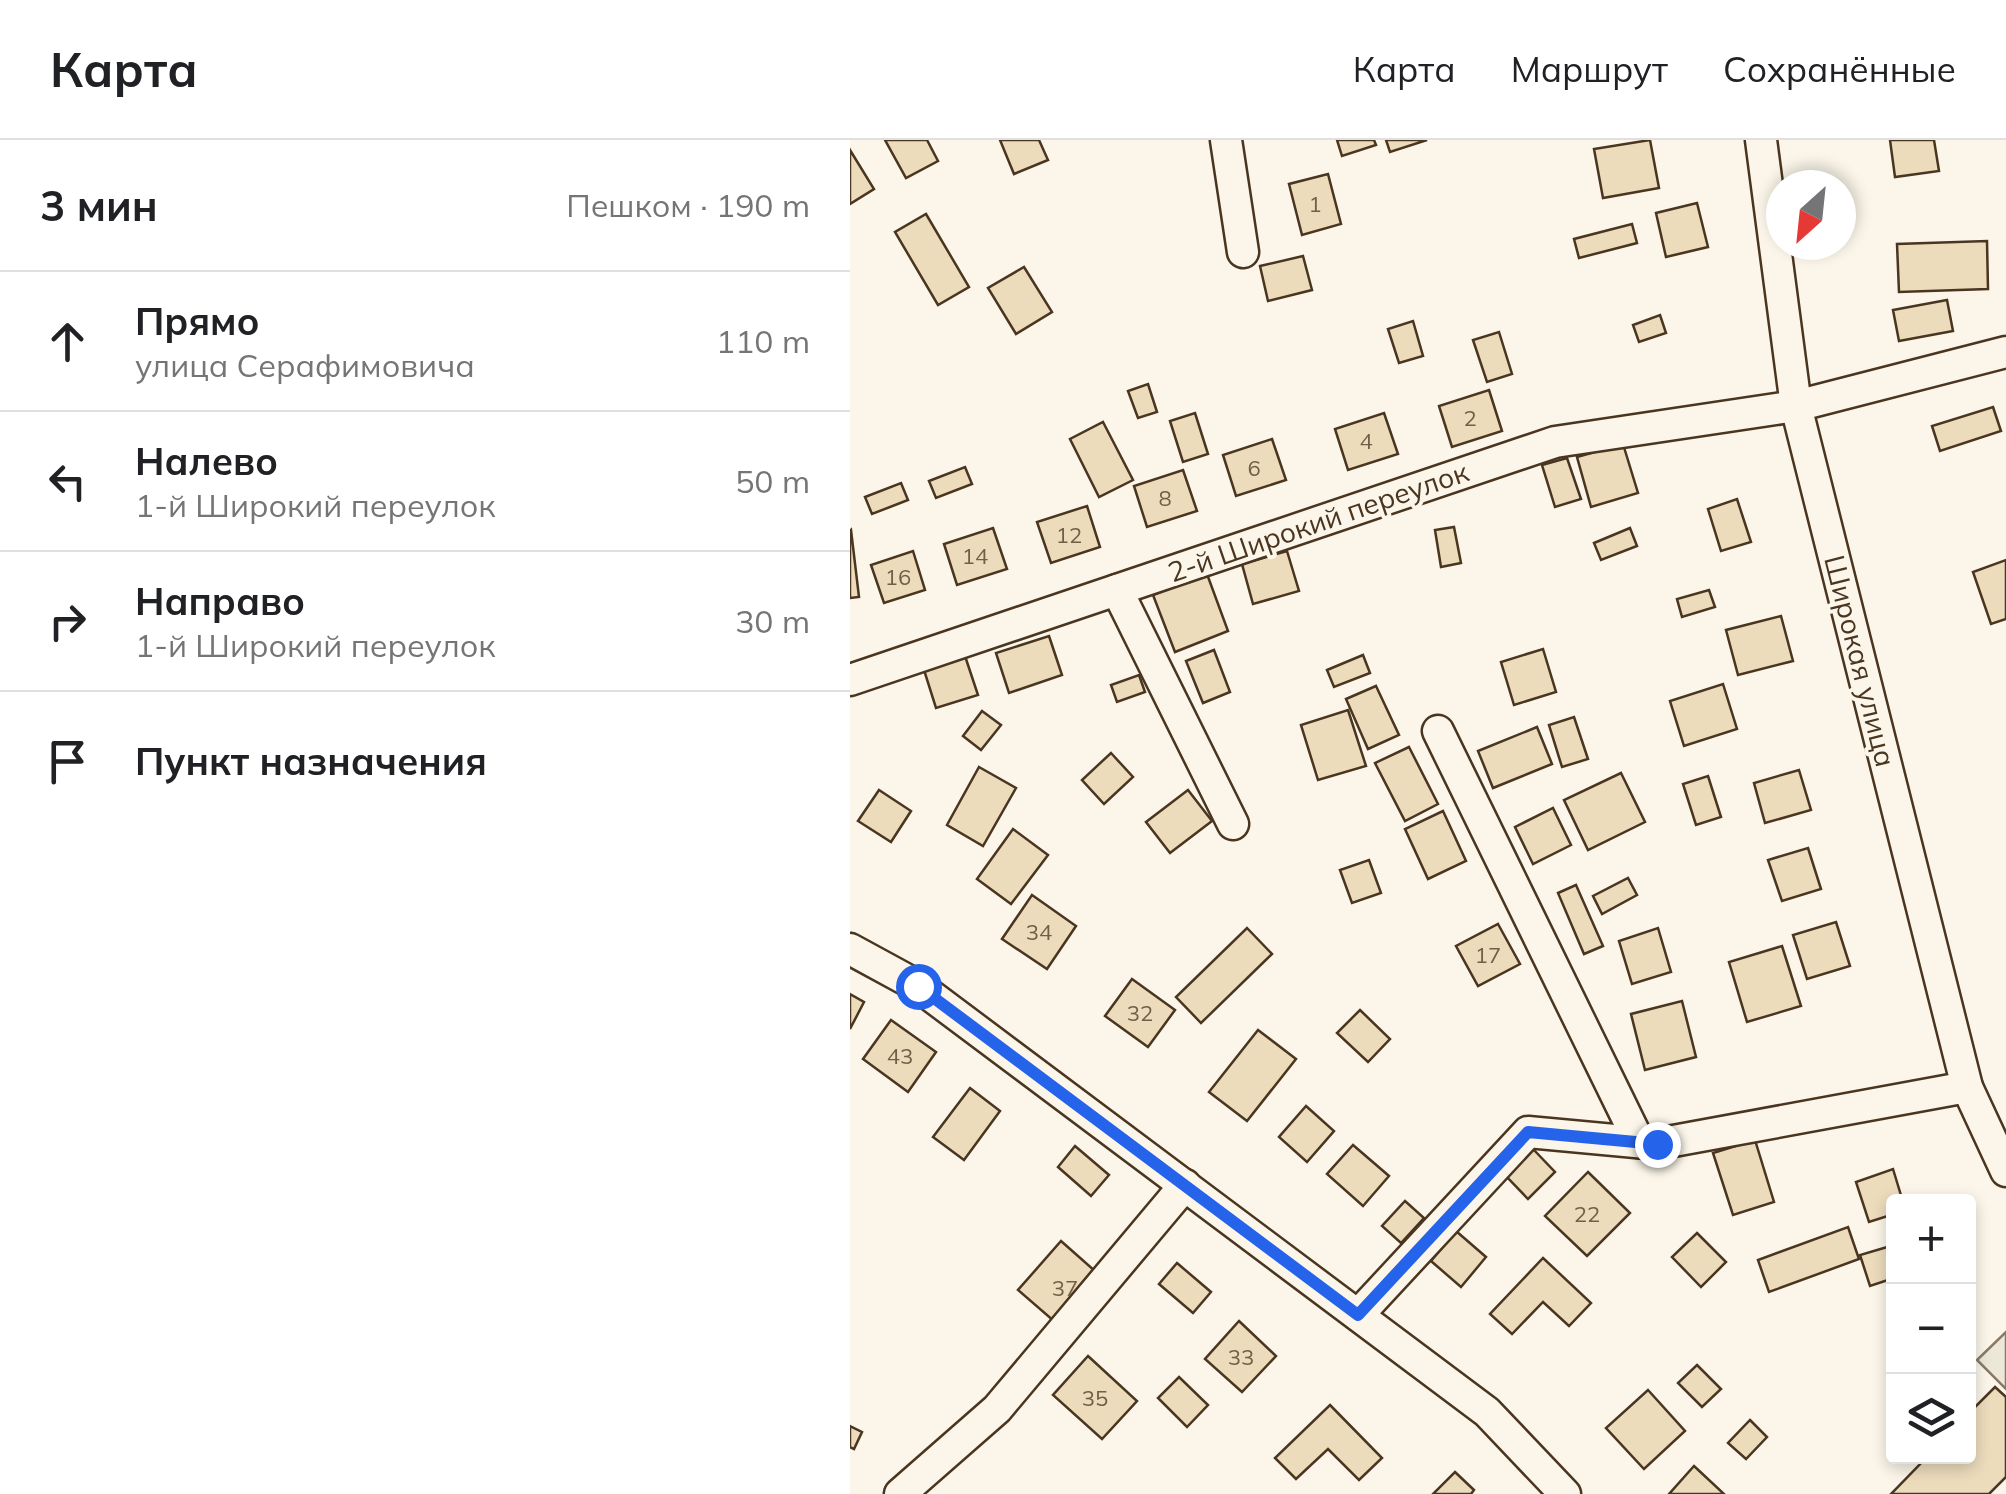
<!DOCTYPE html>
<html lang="ru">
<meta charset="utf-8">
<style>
:root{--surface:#fff;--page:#f6f6f6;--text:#202124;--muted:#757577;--line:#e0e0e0}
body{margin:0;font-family:Mulish,sans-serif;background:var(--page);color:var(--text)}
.controls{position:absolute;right:30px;bottom:30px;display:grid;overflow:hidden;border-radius:10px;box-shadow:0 5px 15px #0003}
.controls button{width:90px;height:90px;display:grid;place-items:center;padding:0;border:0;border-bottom:2px solid var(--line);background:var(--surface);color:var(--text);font:50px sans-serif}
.compass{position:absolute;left:916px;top:30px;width:90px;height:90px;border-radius:50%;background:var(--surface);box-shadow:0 5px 15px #0003;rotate:207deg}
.stop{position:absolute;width:30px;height:30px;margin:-22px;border:8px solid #2563eb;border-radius:50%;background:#fff}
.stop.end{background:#2563eb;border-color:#fff;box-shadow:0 2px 10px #0008}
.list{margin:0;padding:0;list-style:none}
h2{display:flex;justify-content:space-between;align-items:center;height:130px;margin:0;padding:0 40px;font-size:42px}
h2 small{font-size:32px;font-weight:400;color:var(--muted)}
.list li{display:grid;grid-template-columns:65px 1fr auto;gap:30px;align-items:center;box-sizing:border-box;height:140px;padding:0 40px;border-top:2px solid var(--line)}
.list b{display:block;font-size:38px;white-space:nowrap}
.list p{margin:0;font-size:32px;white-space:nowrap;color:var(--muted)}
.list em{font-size:32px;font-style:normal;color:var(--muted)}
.icon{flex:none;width:55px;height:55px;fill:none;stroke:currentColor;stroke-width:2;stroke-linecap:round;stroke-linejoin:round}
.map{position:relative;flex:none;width:1156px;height:1354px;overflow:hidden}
header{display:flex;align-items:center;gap:60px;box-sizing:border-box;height:140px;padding:0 50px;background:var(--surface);border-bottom:2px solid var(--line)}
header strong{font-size:48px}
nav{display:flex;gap:55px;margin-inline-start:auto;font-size:35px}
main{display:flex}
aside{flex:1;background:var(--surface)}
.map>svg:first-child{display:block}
</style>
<header>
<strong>Карта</strong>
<nav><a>Карта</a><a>Маршрут</a><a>Сохранённые</a></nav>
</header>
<main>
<aside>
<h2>3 мин<small>Пешком · 190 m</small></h2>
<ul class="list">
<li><svg class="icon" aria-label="ahead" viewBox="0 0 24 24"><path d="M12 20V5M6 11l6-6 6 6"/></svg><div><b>Прямо</b><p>улица Серафимовича</p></div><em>110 m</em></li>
<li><svg class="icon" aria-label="left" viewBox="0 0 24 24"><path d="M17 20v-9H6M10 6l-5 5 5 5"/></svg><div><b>Налево</b><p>1-й Широкий переулок</p></div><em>50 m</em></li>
<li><svg class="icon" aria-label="right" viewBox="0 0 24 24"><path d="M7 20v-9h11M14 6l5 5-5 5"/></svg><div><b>Направо</b><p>1-й Широкий переулок</p></div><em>30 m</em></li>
<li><svg class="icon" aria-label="arrive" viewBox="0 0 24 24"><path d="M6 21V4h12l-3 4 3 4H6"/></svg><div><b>Пункт назначения</b></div></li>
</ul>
</aside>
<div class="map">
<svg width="1156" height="1354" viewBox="0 0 1156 1354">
<rect width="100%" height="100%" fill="#fbf6e9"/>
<!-- parking -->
<polygon fill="#ede7d9" stroke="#887966" stroke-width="2.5" points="1156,1192 1156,1249 1127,1220"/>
<!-- building -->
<g fill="#ecdcbc" stroke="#4a3520" stroke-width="2.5">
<polygon points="35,0 77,0 88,21 56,38"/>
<polygon points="150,0 189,0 198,20 164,34"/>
<polygon points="487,0 524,0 526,5 492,16"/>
<polygon points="536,0 577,0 540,12"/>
<polygon points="800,0 809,48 753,58 744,9"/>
<polygon points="1040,0 1084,0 1089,31 1045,37"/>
<polygon points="0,10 24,49 0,64"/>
<polygon points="478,34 491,84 452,95 439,44"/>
<polygon points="847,63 858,107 816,117 806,73"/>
<polygon points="76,74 119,147 88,165 45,92"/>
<polygon points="782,84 787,103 729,118 724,99"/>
<polygon points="1137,101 1138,149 1049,152 1047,104"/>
<polygon points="453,116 462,150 418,161 410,126"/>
<polygon points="174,127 202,172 166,194 138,148"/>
<polygon points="1097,160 1103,191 1049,201 1043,170"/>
<polygon points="810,175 816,193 789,202 783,185"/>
<polygon points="563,181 573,216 549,223 538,189"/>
<polygon points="649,192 662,234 637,242 623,200"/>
<polygon points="298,244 307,272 288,278 278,251"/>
<polygon points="639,250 652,291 602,307 589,266"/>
<polygon points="1143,267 1151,291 1090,311 1082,286"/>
<polygon points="345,273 358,314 333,322 320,281"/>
<polygon points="534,273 548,314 498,330 485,289"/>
<polygon points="253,282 283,340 249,357 220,299"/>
<polygon points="422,299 436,340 386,356 373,315"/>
<polygon points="773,304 788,353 741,367 727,317"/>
<polygon points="717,318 731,359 705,367 692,325"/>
<polygon points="115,327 122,344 86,358 79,341"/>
<polygon points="333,330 347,371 297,387 284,346"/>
<polygon points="51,343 58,360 22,374 15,357"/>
<polygon points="887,359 901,402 871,411 858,369"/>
<polygon points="237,366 250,407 201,423 187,382"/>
<polygon points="604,387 611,423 591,427 585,390"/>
<polygon points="143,388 157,429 107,445 94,404"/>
<polygon points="780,388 787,406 751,420 744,403"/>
<polygon points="1,390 9,457 0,458 0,391"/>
<polygon points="63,411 75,450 34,463 21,425"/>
<polygon points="437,411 449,451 403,464 392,424"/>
<polygon points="1156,420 1156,479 1141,484 1123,432"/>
<polygon points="357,434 378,491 325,512 303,455"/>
<polygon points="859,450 865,467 832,477 827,459"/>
<polygon points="931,476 943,521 888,535 876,490"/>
<polygon points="199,496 212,535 159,553 146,513"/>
<polygon points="693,509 706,552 664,565 651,522"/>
<polygon points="364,510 380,552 353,563 336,521"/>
<polygon points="513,515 520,533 484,547 477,530"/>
<polygon points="115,516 128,555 86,568 74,530"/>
<polygon points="289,535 295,552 267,562 261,545"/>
<polygon points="873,544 887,589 834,606 820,561"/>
<polygon points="526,546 549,595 518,609 496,559"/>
<polygon points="498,570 516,626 468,640 451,585"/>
<polygon points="132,571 151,585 131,610 113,596"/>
<polygon points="724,577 738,619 712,627 699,585"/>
<polygon points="687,587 702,624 643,648 628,611"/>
<polygon points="559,607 588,664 555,681 525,623"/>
<polygon points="261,613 283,637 254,664 232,640"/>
<polygon points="129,627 166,648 133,706 97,685"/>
<polygon points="949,630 961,670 915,683 904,643"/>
<polygon points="771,633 795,682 738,710 714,660"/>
<polygon points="858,636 871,677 846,685 833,644"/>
<polygon points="29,650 61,671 41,702 8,681"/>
<polygon points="338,650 362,681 320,713 296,682"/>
<polygon points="703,668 721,705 683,724 665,687"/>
<polygon points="593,671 616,721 578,739 555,689"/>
<polygon points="163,689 198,715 161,764 127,739"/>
<polygon points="958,708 971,749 932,761 918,720"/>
<polygon points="519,720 531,753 502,763 490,730"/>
<polygon points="778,738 787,755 752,774 743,756"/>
<polygon points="726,745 753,806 734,814 708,753"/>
<polygon points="182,755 226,786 197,829 152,799"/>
<polygon points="986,782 1000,826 957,839 943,795"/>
<polygon points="648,784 670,824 628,846 606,806"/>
<polygon points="397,788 422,814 351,883 326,857"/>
<polygon points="808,788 821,832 782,844 769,801"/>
<polygon points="932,806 951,866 897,882 879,822"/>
<polygon points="282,839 325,870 298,907 255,876"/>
<polygon points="0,854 14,862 0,889"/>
<polygon points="832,861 846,917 795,930 781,874"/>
<polygon points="510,870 540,899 518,922 487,893"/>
<polygon points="41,880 86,912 58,952 13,919"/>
<polygon points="408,890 446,919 397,981 359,952"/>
<polygon points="120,948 150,971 114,1020 83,997"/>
<polygon points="456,966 484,991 457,1022 429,997"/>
<polygon points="905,1000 924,1062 883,1075 863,1013"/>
<polygon points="503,1005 539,1036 513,1066 477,1034"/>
<polygon points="225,1006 259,1035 241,1056 208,1027"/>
<polygon points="683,1009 705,1032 678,1059 656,1036"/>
<polygon points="1043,1029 1053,1062 1044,1062 1044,1074 1019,1082 1006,1042"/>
<polygon points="738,1032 780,1073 737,1116 695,1076"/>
<polygon points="555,1061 574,1078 551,1103 532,1086"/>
<polygon points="998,1087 1009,1119 919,1152 908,1120"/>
<polygon points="606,1091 636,1117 611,1147 581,1121"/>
<polygon points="847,1093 876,1122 851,1147 822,1117"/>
<polygon points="211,1101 263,1147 220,1195 168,1150"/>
<polygon points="1044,1105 1044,1138 1020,1146 1010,1115"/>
<polygon points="693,1118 741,1163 719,1186 693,1162 662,1194 640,1174"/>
<polygon points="327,1123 361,1152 343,1173 309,1144"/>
<polygon points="389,1181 426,1216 392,1252 355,1219"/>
<polygon points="238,1216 287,1261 252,1299 203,1255"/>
<polygon points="847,1225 871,1249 852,1267 828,1243"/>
<polygon points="329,1237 358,1265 337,1287 308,1258"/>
<polygon points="1145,1247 1156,1257 1156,1337 1139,1354 1041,1354 1078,1316 1118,1316 1118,1274"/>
<polygon points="798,1250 835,1291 794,1329 756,1288"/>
<polygon points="480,1265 532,1318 509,1340 478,1309 446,1339 425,1318"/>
<polygon points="900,1280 917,1297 896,1319 878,1303"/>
<polygon points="0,1286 12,1292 4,1309 0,1307"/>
<polygon points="844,1326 874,1354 819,1354"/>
<polygon points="605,1332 624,1350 621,1354 583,1354"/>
</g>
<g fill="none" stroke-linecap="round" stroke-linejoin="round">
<defs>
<g id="minor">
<polyline points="376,0 393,112"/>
<polyline points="911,0 946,266 1117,947 1156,1031"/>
<polyline points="267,450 383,684"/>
<polyline points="0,540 705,302 946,266 1156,212"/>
<polyline points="588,591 789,1002"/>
<polyline points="0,809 68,846 637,1272 715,1354"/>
<polyline points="508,1175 678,992 807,1004 1117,947"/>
<polyline points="50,1354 147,1269 335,1045"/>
</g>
</defs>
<!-- minor casing -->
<use href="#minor" stroke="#4a3520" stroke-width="35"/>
<!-- minor -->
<use href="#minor" stroke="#fbf6e9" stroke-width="30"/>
</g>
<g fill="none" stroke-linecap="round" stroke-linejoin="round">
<!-- route -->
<polyline stroke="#2563eb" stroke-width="12" points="68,846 508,1175 678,992 807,1004"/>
</g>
<g text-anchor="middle" stroke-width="8" stroke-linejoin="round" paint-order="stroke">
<!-- number labels -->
<g font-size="22" fill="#725f47">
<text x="465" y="72">1</text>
<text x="620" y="286">2</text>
<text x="516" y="309">4</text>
<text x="404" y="336">6</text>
<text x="315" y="366">8</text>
<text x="219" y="403">12</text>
<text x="125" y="424">14</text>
<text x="48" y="445">16</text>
<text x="189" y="800">34</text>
<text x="638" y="823">17</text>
<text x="290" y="881">32</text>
<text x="50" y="924">43</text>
<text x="737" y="1082">22</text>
<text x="215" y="1156">37</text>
<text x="391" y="1225">33</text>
<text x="245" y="1266">35</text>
</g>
<!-- street labels -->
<g font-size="28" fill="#4a3520" stroke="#fbf6e9">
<text transform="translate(468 382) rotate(-19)" y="10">2-й Широкий переулок</text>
<text transform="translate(1010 521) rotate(76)" y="10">Широкая улица</text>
</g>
</g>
</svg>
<div class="controls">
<button>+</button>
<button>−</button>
<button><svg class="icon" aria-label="layers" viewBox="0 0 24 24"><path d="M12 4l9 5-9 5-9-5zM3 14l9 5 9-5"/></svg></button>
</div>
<svg class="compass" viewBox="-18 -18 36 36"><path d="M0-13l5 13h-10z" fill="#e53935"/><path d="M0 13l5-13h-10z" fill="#757577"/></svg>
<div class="stop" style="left:68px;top:846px"></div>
<div class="stop end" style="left:807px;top:1004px"></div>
</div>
</main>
